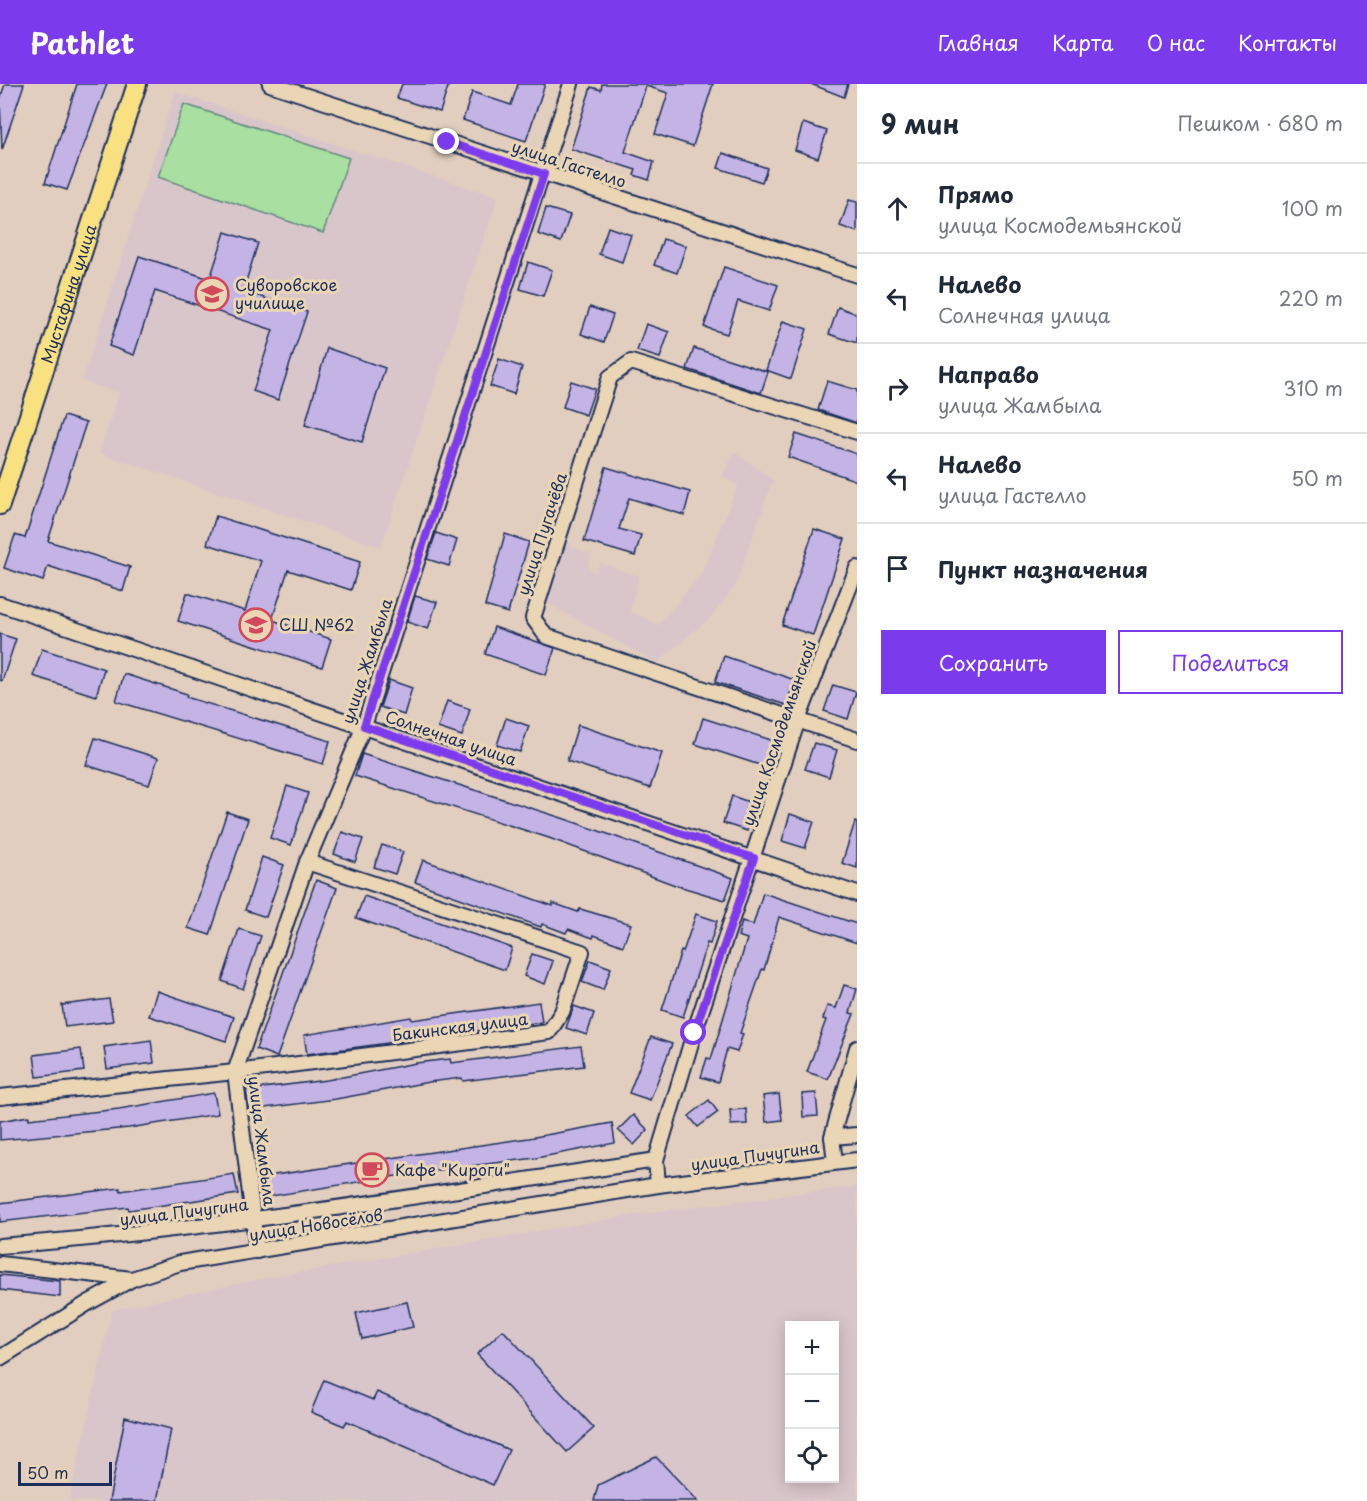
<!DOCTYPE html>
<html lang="ru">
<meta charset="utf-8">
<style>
:root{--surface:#fff;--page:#f6f6f7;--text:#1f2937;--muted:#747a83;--line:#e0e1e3;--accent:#7c3aed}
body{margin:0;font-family:"Playpen Sans",sans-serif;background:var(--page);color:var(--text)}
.controls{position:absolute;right:18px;bottom:18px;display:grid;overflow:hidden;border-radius:0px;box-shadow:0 3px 15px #0003}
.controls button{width:54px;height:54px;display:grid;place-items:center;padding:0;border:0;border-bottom:2px solid var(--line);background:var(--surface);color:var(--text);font:30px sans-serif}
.scale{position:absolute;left:18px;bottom:15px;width:94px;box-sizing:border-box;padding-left:6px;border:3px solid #1b2f5e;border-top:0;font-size:16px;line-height:21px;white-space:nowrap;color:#1b2f5e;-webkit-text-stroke:4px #ead5b4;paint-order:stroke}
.stop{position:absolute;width:18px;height:18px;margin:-14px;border:4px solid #7c3aed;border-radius:50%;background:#fff}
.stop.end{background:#7c3aed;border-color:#fff;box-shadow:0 2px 6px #0008}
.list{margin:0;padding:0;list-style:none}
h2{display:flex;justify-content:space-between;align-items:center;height:78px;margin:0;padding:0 24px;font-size:26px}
h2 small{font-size:20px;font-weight:400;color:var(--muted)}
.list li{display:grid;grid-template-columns:39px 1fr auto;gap:18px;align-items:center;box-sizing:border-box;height:90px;padding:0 24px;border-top:2px solid var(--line)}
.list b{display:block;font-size:22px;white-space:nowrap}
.list p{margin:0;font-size:20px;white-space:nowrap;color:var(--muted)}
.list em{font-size:20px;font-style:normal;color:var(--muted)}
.actions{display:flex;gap:12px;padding:18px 24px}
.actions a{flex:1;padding:14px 0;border:2px solid var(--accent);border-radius:0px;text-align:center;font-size:21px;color:var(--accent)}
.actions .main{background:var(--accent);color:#fff}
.icon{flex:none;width:33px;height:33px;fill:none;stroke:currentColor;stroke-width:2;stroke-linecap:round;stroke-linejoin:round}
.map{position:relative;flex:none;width:857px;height:1417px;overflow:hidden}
header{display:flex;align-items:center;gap:36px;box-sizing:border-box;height:84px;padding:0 30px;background:var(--accent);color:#fff}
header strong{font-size:28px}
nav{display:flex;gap:33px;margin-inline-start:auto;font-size:21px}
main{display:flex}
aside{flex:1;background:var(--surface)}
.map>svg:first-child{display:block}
</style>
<header>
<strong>Pathlet</strong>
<nav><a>Главная</a><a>Карта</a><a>О нас</a><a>Контакты</a></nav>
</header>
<main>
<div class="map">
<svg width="857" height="1417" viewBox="0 0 857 1417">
<rect width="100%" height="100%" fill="#e2cebe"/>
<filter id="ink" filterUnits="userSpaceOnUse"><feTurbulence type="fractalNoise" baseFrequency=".0167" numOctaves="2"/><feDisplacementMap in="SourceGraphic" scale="12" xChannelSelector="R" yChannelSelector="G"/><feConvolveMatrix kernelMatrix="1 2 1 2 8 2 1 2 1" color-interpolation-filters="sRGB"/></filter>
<g filter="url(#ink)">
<!-- built -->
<g fill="#d9c6ca" fill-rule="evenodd">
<polygon points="175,8 498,113 381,463 99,369 119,309 82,297"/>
<polygon points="735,368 773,396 736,500 713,531 657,579 545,518 566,460 591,470 588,484 595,488 600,479 639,492 630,527 659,541 702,488 738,401 722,392"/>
<path d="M857,1102V1417H69L112,1226L260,1195L645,1129ZM790,1242H834V1394H790Z"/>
</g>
<!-- green -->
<polygon fill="#a9dfa1" stroke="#628780" stroke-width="1.5" points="184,20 349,74 323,149 158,93"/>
<!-- building -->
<g fill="#c4b4e5" stroke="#1b2f5e" stroke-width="1.5">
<polygon points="5,0 24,0 2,66 0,15"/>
<polygon points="77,0 107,0 67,106 45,99"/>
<polygon points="402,0 449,0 440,28 397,14"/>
<polygon points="518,0 545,0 526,57 463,36 472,8 511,21"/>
<polygon points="602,0 713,0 693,62 655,50 668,9 646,2 625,68 654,78 649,96 634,91 636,86 571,65 591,3 601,6"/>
<polygon points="811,0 848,0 844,13"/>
<polygon points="803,39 827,47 818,74 795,66"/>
<polygon points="723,69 767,84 762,98 718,84"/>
<polygon points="849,116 857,118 857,148 840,142"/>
<polygon points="546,124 570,131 561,158 538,150"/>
<polygon points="608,143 631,151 622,178 599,170"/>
<polygon points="225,148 258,159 243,207 307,228 278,316 253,307 273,246 155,207 134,271 109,262 139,172 210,195"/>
<polygon points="663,155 686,162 677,189 654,181"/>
<polygon points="528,178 552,186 543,212 520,205"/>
<polygon points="724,183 778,201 769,227 738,217 727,250 704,243"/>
<polygon points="590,223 613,231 604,258 581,250"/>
<polygon points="838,223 857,230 857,259 829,250"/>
<polygon points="783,237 807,245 791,295 766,286"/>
<polygon points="646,240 669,248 660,274 637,267"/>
<polygon points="327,264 385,284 362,358 305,341"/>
<polygon points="694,264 768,288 761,309 687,285"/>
<polygon points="499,275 522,283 514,310 490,302"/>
<polygon points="571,297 595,305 586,331 563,323"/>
<polygon points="827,297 857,306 857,339 818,326"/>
<polygon points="64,332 86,339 48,457 130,483 123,507 48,482 43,497 4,484 15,451 25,454"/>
<polygon points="796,350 857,370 857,397 788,373"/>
<polygon points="606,383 690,408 684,431 629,414 619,445 641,451 635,472 584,457"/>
<polygon points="216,432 360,478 351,506 288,486 272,536 331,555 322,583 178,537 187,509 245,527 261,477 207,460"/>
<polygon points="814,445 845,455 813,551 782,541"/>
<polygon points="436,449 457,456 449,482 427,475"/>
<polygon points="505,450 529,458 508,529 485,522"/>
<polygon points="415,512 437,518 428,545 407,538"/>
<polygon points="494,543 555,564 546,591 485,570"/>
<polygon points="0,550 16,555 2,597 0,596"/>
<polygon points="42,565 104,585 96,612 33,592"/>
<polygon points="724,572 795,596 786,621 715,598"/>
<polygon points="124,590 187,610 186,613 330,657 323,680 116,617"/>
<polygon points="389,596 412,604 404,631 380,623"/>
<polygon points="833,601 856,608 848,635 824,627"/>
<polygon points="447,617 470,625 462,652 438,644"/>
<polygon points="506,634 529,642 520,668 497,661"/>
<polygon points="703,634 774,657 766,683 695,660"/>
<polygon points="578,641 662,669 650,704 567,677"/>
<polygon points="95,654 158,674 149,701 86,681"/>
<polygon points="814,659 837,666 829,693 805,685"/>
<polygon points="362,670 565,735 733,794 725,816 675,801 549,754 355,692"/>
<polygon points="287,702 308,709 291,761 270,754"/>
<polygon points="732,712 755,720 747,747 723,739"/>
<polygon points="227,728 248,735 210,851 188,844"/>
<polygon points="790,730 814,738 805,764 782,757"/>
<polygon points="855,738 857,739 857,784 842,779"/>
<polygon points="342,748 363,755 355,778 334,770"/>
<polygon points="382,761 403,768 395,790 374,783"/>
<polygon points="262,773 284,781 266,833 245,826"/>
<polygon points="423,776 553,822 553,819 578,828 580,825 631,840 623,862 594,851 593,854 568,845 566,849 542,840 541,843 415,798"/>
<polygon points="316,796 337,804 277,973 256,965"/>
<polygon points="763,809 857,840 857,859 779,833 764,886 762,885 740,949 743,950 737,968 727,965 718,998 701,993 707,974 711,975 747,855 738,852 742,837 753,841"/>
<polygon points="364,812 512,864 505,886 356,834"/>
<polygon points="696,830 717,837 710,860 707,859 683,933 662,926 681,867 683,868"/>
<polygon points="239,845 261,852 243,905 222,897"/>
<polygon points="532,870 553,877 545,900 524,892"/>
<polygon points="590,876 611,884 603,906 582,898"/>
<polygon points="844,901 857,905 850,929 854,930 828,995 807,988 826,936 823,935 827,922 836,924"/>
<polygon points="157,907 234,933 226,957 149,932"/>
<polygon points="109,915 113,937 65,943 62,921"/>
<polygon points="539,918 542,938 307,970 304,951 411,933 412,936"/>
<polygon points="574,922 594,929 587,951 566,944"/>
<polygon points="651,953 672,960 650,1016 629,1009"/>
<polygon points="151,956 154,979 107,985 104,963"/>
<polygon points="581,962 584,982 463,997 462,994 429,998 336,1015 249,1026 246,1006 327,996 416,979 450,975 451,979"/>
<polygon points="81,965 84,987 37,993 34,971"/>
<polygon points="214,1009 218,1030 129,1044 0,1056 0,1037 29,1032 29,1035 119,1025"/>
<polygon points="816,1009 818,1032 803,1033 802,1010"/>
<polygon points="779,1010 782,1036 766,1038 763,1012"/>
<polygon points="709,1016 718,1028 698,1043 689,1032"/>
<polygon points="746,1025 747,1040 731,1041 730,1026"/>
<polygon points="633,1031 648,1046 634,1061 618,1046"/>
<polygon points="612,1039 615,1059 536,1074 421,1088 265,1113 261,1093 529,1054"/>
<polygon points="234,1090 238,1110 129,1126 128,1123 0,1138 0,1119 120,1104 121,1107"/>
<polygon points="0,1191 60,1197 60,1213 0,1206"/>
<polygon points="407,1218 413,1243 362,1255 356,1229"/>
<polygon points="503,1246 594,1344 567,1368 477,1270"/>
<polygon points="324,1296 373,1316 377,1308 509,1366 493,1401 347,1337 344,1342 311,1328"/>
<polygon points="125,1333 171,1345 157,1417 109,1417"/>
<polygon points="656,1373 698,1417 594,1417 598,1401"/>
</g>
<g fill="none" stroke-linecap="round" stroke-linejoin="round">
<defs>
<g id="minor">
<polyline points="270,0 857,191"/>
<polyline points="857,348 631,278 610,293 533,534 546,552 857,656"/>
<polyline points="0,520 857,810"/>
<polyline points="0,1013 235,988 549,948 562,928 582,868 307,778"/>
<polyline points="832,1053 857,1051"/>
<polyline points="835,1078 832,1053 857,964"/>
<polyline points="658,1101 656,1076 694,949 798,636 857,484"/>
<path d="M0,1162C220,1145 438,1109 656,1076"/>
<polyline points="257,1167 235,988 307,778 364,642 571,0"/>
<polyline points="0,1180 132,1195"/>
<polyline points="0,1274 88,1219 132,1195 180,1179 658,1101 857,1076"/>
</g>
<g id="major">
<path id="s1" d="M0,421L137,0"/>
</g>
</defs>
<!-- minor casing -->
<use href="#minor" stroke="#1b2f5e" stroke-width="18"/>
<!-- major casing -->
<use href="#major" stroke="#1b2f5e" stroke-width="22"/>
<!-- minor -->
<use href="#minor" stroke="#ead5b4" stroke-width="14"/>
<!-- major -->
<use href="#major" stroke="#f9e181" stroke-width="18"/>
</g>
</g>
<g fill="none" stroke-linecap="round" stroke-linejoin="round" filter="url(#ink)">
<!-- route -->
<polyline stroke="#7c3aed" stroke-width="8" points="447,58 544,90 364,642 754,774 694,949"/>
</g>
<!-- icons -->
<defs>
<symbol id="school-ring" viewBox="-11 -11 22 22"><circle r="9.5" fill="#ead5b4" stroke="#d1495b" stroke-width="1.5"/><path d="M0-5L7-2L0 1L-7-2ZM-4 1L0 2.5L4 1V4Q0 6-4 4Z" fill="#d1495b"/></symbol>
<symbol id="cafe-ring" viewBox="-11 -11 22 22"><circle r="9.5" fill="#ead5b4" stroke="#d1495b" stroke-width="1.5"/><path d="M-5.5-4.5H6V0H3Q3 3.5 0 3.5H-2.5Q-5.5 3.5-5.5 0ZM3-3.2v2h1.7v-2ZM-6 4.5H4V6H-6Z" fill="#d1495b"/></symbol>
</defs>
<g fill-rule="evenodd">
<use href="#school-ring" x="193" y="191" width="38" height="38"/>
<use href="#school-ring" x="237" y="522" width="38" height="38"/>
<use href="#cafe-ring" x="353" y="1067" width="38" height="38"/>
</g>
<g text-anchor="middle" stroke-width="6" stroke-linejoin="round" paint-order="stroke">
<!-- street labels -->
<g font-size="16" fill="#1b2f5e" stroke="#ead5b4">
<text transform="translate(569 80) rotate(18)" y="6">улица Гастелло</text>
<text dy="6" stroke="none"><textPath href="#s1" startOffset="222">Мустафина улица</textPath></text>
<text transform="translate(542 450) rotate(-72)" y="6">улица Пугачёва</text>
<text transform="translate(367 577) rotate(-72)" y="6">улица Жамбыла</text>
<text transform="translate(779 649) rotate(-71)" y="6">улица Космодемьянской</text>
<text transform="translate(451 654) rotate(19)" y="6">Солнечная улица</text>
<text transform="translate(460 943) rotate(-7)" y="6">Бакинская улица</text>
<text transform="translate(262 1057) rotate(83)" y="6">улица Жамбыла</text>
<text transform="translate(755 1072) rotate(-8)" y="6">улица Пичугина</text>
<text transform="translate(184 1128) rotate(-7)" y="6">улица Пичугина</text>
<text transform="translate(316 1141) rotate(-9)" y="6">улица Новосёлов</text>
</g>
<!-- poi labels -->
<g font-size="16" fill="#1b2f5e" stroke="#ead5b4" text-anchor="start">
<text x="235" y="207">Суворовское<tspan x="235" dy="18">училище</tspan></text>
<text x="279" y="547">СШ №62</text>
<text x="395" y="1092">Кафе "Кироги"</text>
</g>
</g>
</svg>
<div class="controls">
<button>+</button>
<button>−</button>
<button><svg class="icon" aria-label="locate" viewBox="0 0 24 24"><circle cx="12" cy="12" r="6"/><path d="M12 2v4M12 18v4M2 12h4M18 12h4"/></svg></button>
</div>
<div class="scale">50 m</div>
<div class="stop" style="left:694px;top:949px"></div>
<div class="stop end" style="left:447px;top:58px"></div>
</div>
<aside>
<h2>9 мин<small>Пешком · 680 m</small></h2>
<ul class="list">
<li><svg class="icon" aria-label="ahead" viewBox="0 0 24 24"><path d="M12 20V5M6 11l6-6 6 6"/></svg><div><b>Прямо</b><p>улица Космодемьянской</p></div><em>100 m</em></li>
<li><svg class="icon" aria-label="left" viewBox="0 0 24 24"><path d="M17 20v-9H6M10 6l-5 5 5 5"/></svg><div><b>Налево</b><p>Солнечная улица</p></div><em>220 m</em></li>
<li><svg class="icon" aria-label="right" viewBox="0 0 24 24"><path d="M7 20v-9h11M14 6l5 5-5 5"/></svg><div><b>Направо</b><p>улица Жамбыла</p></div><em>310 m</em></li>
<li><svg class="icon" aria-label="left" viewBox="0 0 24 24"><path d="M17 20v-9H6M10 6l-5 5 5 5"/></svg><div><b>Налево</b><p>улица Гастелло</p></div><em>50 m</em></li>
<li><svg class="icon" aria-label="arrive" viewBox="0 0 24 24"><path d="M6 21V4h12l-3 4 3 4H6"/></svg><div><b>Пункт назначения</b></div></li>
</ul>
<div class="actions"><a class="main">Сохранить</a><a>Поделиться</a></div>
</aside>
</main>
